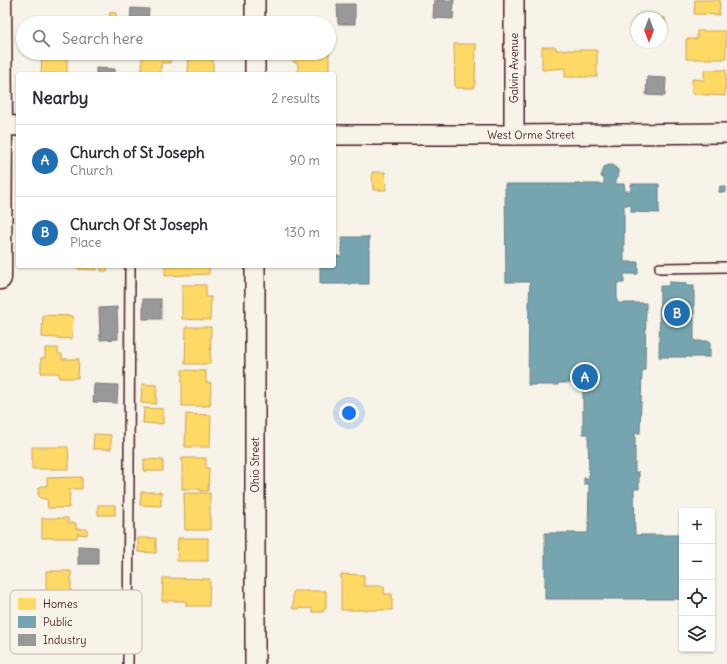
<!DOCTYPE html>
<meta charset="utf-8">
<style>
:root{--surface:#fff;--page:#f7f7f7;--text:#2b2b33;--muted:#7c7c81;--line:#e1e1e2;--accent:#1f6fb2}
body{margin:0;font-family:Delius,sans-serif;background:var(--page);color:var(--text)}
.controls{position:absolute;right:12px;bottom:12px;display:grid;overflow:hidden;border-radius:4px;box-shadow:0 1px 3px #0004}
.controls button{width:36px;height:36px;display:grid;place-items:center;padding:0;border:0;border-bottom:1px solid var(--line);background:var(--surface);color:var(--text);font:20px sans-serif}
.compass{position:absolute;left:631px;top:12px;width:36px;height:36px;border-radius:50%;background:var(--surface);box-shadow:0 1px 3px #0004;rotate:180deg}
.you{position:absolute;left:349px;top:413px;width:14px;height:14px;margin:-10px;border:3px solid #fff;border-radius:50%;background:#1a73e8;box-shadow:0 0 0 6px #1a73e833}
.badge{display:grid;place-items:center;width:26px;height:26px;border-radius:50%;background:var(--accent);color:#fff;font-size:13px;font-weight:700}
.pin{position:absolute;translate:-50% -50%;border:2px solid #fff;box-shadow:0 1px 4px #0006}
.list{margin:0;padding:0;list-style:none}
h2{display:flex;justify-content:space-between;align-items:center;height:52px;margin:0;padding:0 16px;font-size:17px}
h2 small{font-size:13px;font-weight:400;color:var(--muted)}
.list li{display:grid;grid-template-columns:26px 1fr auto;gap:12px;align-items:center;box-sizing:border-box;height:72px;padding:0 16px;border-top:1px solid var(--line)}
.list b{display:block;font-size:15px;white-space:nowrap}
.list p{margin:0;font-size:13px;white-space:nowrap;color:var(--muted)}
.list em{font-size:13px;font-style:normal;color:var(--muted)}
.icon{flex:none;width:22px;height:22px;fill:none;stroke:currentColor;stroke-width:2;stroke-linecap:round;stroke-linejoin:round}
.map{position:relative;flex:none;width:727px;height:664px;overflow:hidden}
.search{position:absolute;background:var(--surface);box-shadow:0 1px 3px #0004;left:16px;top:16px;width:320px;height:44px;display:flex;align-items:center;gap:10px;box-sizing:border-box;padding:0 14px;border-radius:22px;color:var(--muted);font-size:15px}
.panel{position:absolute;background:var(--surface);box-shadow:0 1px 3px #0004;left:16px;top:72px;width:320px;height:196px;border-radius:4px}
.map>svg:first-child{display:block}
</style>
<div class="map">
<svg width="727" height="664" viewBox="0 0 727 664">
<rect width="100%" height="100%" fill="#f7f3e8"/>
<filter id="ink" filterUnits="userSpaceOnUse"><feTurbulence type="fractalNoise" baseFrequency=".025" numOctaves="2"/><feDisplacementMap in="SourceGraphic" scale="8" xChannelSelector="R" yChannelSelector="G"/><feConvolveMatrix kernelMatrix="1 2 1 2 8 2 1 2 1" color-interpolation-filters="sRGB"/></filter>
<g filter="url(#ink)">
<!-- homes -->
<g fill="#ffd966" stroke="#c9a154">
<polygon points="695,0 720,0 719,15 694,14"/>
<polygon points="110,12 116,13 116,18 110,17"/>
<rect x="661" y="18" width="4" height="12"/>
<polygon points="697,31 726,31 726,59 686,59 686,39 697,39"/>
<polygon points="454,44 476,44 475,83 473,88 455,88"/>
<polygon points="542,47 556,47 556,50 597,50 597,77 565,77 565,68 542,70"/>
<polygon points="42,53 67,53 67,74 41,74"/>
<rect x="104" y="53" width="9" height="3"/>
<polygon points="142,53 170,53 170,63 161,63 161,72 142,73"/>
<polygon points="189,53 213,53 213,74 188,74"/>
<polygon points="294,53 329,53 329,74 310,74 310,73 298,73 298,63 294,63"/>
<polygon points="704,70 726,70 725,96 692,94 692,79 704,80"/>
<polygon points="372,172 385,172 386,190 373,190"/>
<polygon points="78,266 97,266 97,270 78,269"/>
<polygon points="101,266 108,266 107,271 101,271"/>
<polygon points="165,266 209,266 209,274 165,276"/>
<polygon points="182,285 206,285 206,297 211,297 210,320 182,319"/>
<polygon points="43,315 73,316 72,339 42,337"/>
<polygon points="186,327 211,327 210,364 185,364"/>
<polygon points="45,348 58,348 58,354 62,354 62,359 79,359 78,378 59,378 59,373 41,373 41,358 45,358"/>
<polygon points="182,370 206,371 206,383 211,383 210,406 182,406"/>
<polygon points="142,384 157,385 156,404 141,403"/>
<polygon points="144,408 163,409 163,424 143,423"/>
<polygon points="186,414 211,415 210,447 185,447"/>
<polygon points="94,434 111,435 111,449 93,449"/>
<polygon points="32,447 68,447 69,469 32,469"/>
<polygon points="182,458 206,458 206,468 209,468 208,491 200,491 200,489 182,489"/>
<polygon points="144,459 163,460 163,471 144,471"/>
<polygon points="82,477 82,489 70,489 69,508 48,508 47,499 40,498 38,494 39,488 42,486 47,486 47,478"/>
<polygon points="141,492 161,492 161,506 140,505"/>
<polygon points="184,493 210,493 210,530 185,530"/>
<rect x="98" y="505" width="17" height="10"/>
<polygon points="42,518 68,518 68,523 76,523 76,529 87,529 87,535 77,534 77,538 42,538"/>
<polygon points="138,538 156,538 156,553 138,552"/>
<polygon points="178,538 208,538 208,561 177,561"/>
<polygon points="46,571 71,571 71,609 49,609 49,596 46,596"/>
<polygon points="341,574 364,575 364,586 384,586 384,594 392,594 392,610 341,610"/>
<polygon points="163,578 210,579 209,606 186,606 186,601 162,601"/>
<polygon points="293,591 326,591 326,609 323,609 323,612 312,612 312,608 293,609"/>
</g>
<!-- public -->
<g fill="#76a5af" stroke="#697d87">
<polygon points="609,165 613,165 618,170 618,178 616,178 616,184 624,184 625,191 631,191 631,184 659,184 659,213 631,212 631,205 624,205 624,262 638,262 638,274 624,274 624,283 617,283 617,303 646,303 645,370 642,371 640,433 635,433 635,472 639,472 639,489 634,489 635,535 682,535 682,599 545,599 545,533 588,533 589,484 584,484 584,478 589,478 588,434 583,434 583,383 558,383 558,385 528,385 529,301 530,282 506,282 505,184 604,184 604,178 601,177 602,173 604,167"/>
<polygon points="720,186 726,187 726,193 719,192"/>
<polygon points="342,237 369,237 369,284 320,284 320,266 334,266 334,256 342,256"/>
<polygon points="669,282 686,283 686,286 694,286 694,341 710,341 710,357 659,357 660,286 669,286"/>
</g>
<!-- industry -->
<g fill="#999" stroke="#817478">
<polygon points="434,0 454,0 453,19 433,18"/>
<polygon points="337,4 355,4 355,24 338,24"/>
<polygon points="131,8 149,9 148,23 130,23"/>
<polygon points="96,68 115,69 115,74 96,74"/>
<polygon points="647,77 666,78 665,96 646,95"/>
<rect x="143" y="299" width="18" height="20"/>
<polygon points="117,307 118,339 100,340 99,308"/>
<polygon points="94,384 118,385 117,403 93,402"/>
<polygon points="78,546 98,547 98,564 78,564"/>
</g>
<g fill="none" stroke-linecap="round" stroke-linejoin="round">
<defs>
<g id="service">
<polyline points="660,268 727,267"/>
<polyline points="128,664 130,266"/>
</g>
<g id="minor">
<polyline points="514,0 514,135"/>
<polyline points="255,23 255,0"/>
<polyline points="255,74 255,53"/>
<polyline points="1,125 18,126"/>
<path id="s1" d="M334,135H514L727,133"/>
<polyline points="255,664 255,266"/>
</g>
<polyline id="tertiary" points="0,278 1,125 0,0"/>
</defs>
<!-- service casing -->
<use href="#service" stroke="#4a1f2b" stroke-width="12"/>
<!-- minor casing -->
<use href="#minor" stroke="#4a1f2b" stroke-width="22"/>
<!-- tertiary casing -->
<use href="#tertiary" stroke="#4a1f2b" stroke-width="25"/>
<!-- service -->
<use href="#service" stroke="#f7f3e8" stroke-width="9"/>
<!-- minor -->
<use href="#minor" stroke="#f7f3e8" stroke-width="19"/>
<!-- tertiary -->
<use href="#tertiary" stroke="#f7f3e8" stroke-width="22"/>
</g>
</g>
<g text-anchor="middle" stroke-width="4" stroke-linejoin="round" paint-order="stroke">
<!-- street labels -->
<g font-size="11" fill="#4a1f2b" stroke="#f7f3e8">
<text transform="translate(514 68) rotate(-90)" y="4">Galvin Avenue</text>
<text dy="4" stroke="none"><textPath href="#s1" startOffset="197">West Orme Street</textPath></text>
<text transform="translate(255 465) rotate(-90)" y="4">Ohio Street</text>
</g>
</g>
<!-- legend -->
<rect x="10" y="590" width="132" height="64" rx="6" fill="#f7f3e8" stroke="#c3b3af" stroke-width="1"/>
<rect x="18" y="598" width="18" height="12" fill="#ffd966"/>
<rect x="18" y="616" width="18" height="12" fill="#76a5af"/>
<rect x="18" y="634" width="18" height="12" fill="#999"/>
<g font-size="11" fill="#4a1f2b">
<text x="43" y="608">Homes</text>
<text x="43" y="626">Public</text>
<text x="43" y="644">Industry</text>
</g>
</svg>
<div class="controls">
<button>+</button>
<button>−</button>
<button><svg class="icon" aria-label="locate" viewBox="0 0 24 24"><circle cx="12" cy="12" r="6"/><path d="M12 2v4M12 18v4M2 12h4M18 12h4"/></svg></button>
<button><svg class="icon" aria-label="layers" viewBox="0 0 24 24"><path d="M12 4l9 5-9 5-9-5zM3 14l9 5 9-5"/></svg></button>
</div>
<svg class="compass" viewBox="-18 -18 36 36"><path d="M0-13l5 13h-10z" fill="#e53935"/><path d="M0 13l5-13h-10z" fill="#7c7c81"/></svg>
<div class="you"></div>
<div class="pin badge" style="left:585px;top:377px">A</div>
<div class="pin badge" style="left:677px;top:313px">B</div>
<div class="search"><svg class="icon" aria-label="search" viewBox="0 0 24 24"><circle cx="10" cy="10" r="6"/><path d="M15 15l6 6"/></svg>Search here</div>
<section class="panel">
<h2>Nearby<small>2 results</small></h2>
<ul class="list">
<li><span class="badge">A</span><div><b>Church of St Joseph</b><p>Church</p></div><em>90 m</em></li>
<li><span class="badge">B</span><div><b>Church Of St Joseph</b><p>Place</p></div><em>130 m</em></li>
</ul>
</section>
</div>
